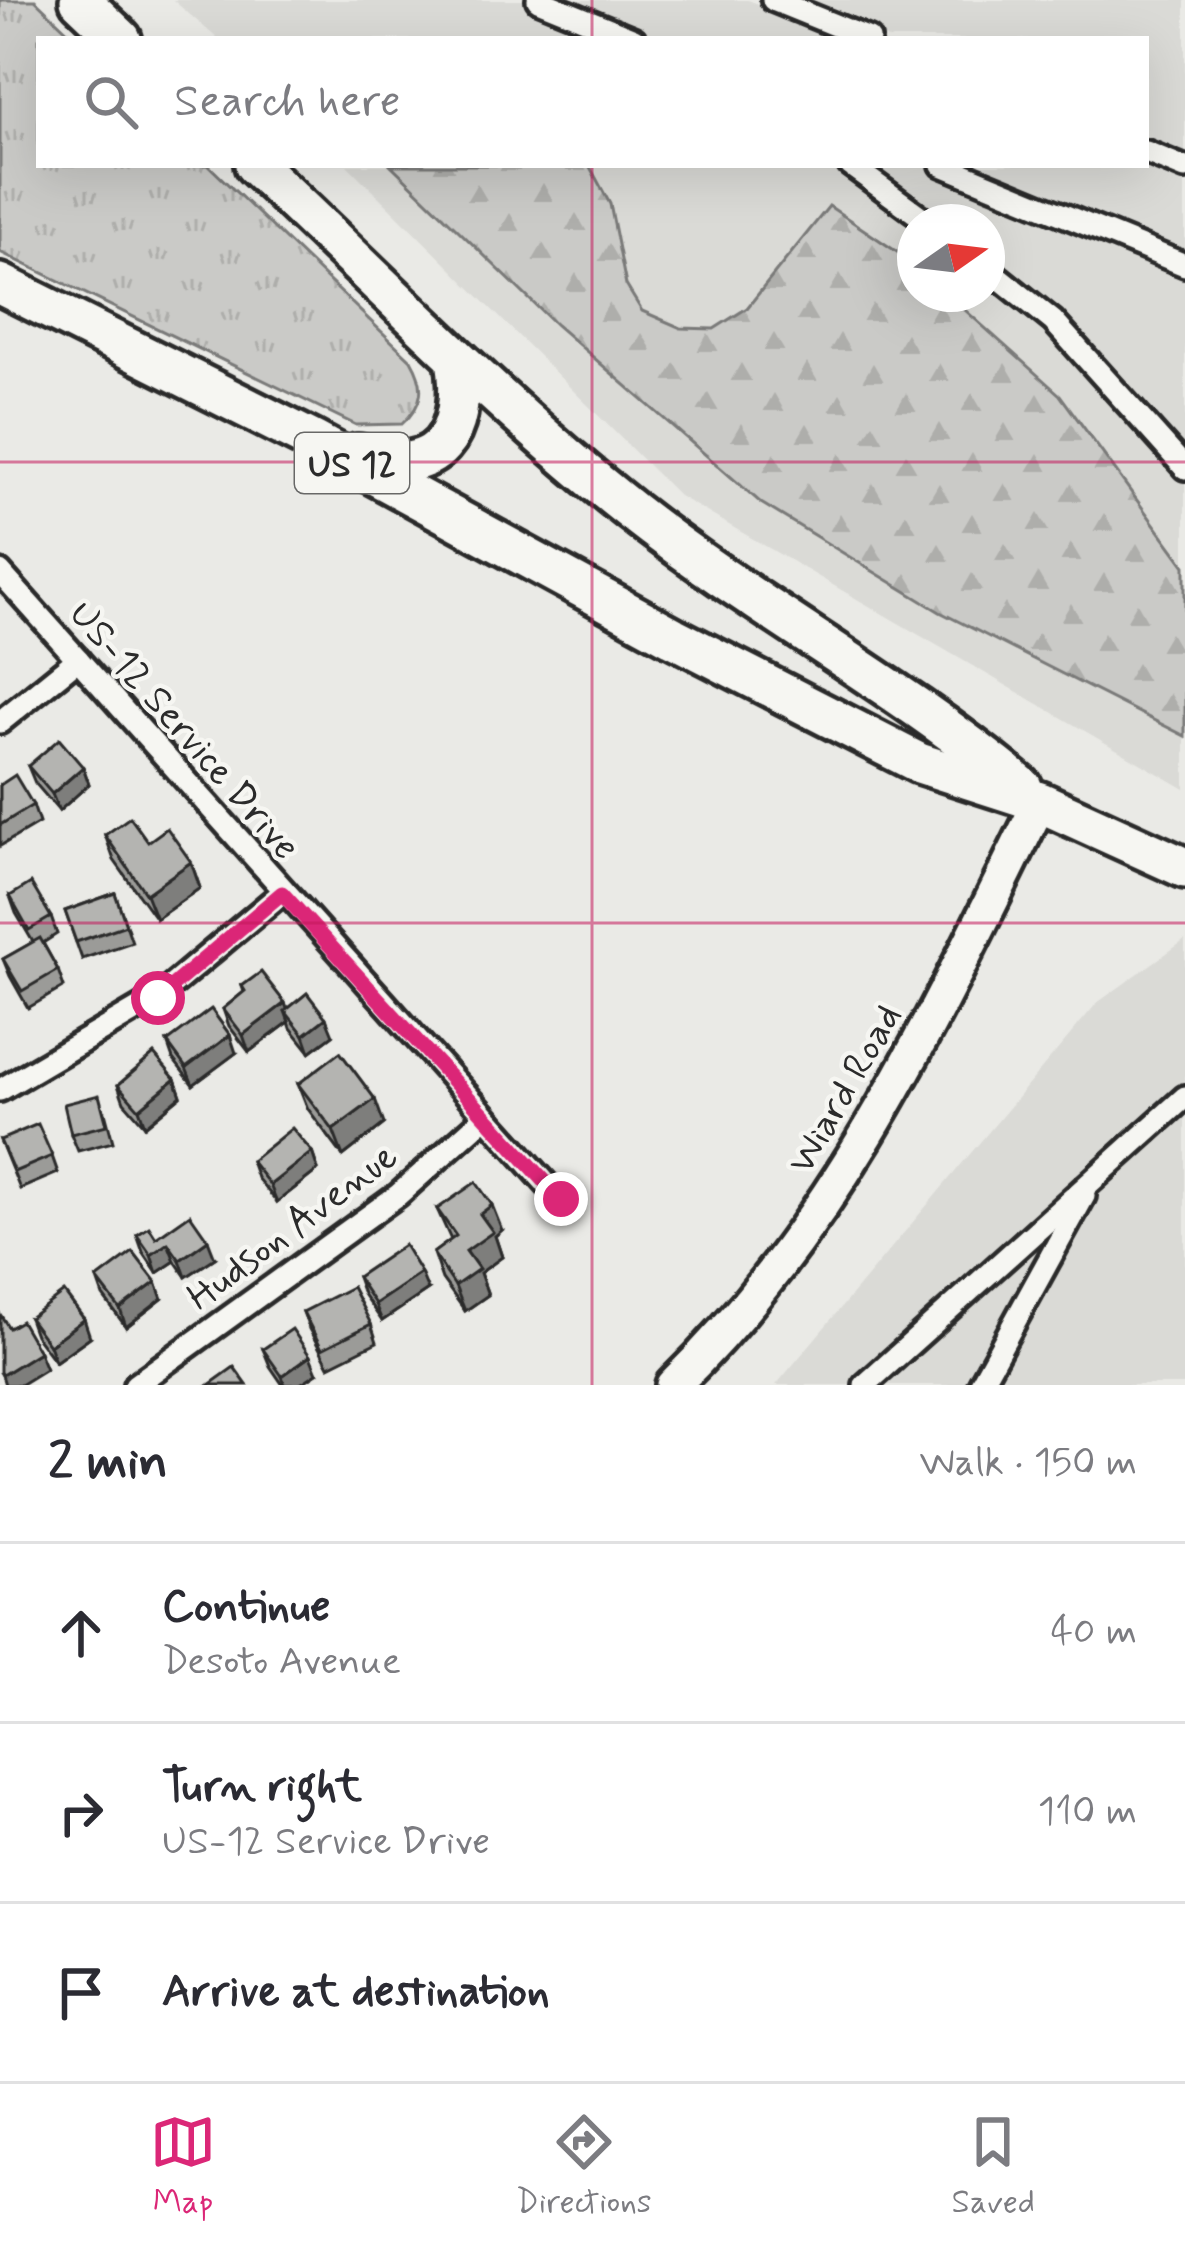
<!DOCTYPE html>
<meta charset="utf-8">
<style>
:root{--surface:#fff;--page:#f2f2f3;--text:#2b2b33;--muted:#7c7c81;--line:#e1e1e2;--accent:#db2777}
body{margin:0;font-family:Mynerve,sans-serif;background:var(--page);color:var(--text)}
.compass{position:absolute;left:897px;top:204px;width:108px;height:108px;border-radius:50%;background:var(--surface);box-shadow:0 12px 48px #0002;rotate:76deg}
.stop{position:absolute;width:36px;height:36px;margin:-27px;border:9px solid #db2777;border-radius:50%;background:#fff}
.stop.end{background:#db2777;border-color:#fff;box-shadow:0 3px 12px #0008}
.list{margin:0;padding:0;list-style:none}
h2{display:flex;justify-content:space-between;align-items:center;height:156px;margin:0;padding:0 48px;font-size:51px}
h2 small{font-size:39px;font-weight:400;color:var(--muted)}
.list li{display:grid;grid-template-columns:78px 1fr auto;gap:36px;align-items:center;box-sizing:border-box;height:180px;padding:0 48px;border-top:3px solid var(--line)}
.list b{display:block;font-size:45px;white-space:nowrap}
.list p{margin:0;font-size:39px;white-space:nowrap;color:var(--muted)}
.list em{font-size:39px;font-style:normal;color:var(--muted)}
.icon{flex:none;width:66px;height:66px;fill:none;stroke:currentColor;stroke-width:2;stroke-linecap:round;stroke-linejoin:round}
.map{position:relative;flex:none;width:1185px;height:1385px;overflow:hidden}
.search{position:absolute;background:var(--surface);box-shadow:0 12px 48px #0002;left:36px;right:36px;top:36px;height:132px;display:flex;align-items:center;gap:30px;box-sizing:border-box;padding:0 42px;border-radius:0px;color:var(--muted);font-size:45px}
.sheet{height:696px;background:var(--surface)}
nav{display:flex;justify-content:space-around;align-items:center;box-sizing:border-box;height:168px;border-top:3px solid var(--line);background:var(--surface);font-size:33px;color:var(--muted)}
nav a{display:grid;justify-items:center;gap:6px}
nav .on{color:var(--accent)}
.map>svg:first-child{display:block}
</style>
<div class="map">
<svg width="1185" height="1385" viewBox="0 0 1185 1385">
<defs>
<pattern id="grass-tufts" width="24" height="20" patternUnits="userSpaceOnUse" patternTransform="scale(3)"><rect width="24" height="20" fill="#cacac7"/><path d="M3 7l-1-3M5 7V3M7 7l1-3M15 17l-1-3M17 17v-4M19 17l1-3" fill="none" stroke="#aeaeab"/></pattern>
<pattern id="forest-firs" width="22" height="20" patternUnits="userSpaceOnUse" patternTransform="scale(3)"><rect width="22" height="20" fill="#cacac7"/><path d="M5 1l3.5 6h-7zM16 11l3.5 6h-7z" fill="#aeaeab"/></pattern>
</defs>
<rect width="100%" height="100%" fill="#eaeae6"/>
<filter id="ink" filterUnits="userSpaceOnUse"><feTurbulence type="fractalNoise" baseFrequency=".00833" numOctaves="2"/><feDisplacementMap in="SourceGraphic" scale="24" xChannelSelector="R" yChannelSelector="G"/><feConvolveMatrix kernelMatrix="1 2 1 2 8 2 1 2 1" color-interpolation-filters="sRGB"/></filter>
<g filter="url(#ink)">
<!-- built -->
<g fill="#dadad6" fill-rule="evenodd">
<polygon points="173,0 748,0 851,39 218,39"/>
<path d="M798,0H1185V789L679,496L347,165H1146V39H888ZM915,222H987V294H915Z"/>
<polygon points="1185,940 1185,1385 776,1385 1097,1003"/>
</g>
<!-- grass -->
<path fill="url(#grass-tufts)" stroke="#7a7a79" stroke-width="3" d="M0,0H35L76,39H39V165H208L411,360C426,386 424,404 402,424L356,425L0,252Z"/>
<!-- forest -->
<polygon fill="url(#forest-firs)" stroke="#7a7a79" stroke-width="3" points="391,165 589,165 610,204 626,285 642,311 681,328 714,329 747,308 829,206 909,260 915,265 915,294 947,294 1060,395 1185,566 1185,736 940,612 761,503 556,325"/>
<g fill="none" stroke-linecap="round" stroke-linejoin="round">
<defs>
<g id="street">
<polyline points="538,0 634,39"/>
<polyline points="773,0 869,39"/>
<polyline points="1146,152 1185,168"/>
<polyline points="850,165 928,222"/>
<polyline points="942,165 1185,265"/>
<polyline points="987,268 1053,321 1185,468"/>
<polyline points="0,572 561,1200"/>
<polyline points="0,722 78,659"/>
<polyline points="0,1090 158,997 282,893"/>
<polyline points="135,1385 398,1195 485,1117"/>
<polyline points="865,1385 1185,1097"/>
<polyline points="980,1385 1084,1196"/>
</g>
<path id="primary" d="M673,1385C842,1221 937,1010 1040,802"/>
<g id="highway">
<polyline points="80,0 121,39"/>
<path d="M255,165C380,282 499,406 633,512C758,610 900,685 1022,787"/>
<polyline points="0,284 313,441 673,637 919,763 1040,802 1185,868"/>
<path d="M358,455C440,481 468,433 456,359"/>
</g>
</defs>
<!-- street casing -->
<use href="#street" stroke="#2b2b2b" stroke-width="30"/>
<!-- primary casing -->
<use href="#primary" stroke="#2b2b2b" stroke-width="42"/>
<!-- highway casing -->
<use href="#highway" stroke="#2b2b2b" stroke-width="48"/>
<!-- street -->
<use href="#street" stroke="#f6f6f2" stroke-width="21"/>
<!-- primary -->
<use href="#primary" stroke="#f6f6f2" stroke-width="33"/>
<!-- highway -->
<use href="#highway" stroke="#f6f6f2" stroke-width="39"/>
</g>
<!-- wall -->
<g fill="#9b9b98" stroke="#2b2b2b" stroke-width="3">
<polygon points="28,766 83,767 89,784 59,811 35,783"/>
<polygon points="0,785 33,805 39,823 0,846"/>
<polygon points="105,835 148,842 191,862 200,888 156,919 114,860"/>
<polygon points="115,893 132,942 82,959 65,911"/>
<polygon points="10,896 51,917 57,934 43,943 58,970 64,987 28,1008 10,976 3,959 33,942 16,913"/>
<polygon points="242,986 287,1009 333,1035 310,1052 291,1028 289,1022 249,1052 229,1026 223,1009 244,992"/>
<polygon points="167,1042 236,1053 193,1085 173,1059"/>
<polygon points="175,1079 181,1096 145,1126 124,1102 118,1085"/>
<polygon points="298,1084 384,1124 343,1156 308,1109"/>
<polygon points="105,1112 113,1142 78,1151 71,1134"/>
<polygon points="0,1140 52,1156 58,1173 20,1189"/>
<polygon points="312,1152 318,1170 277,1202 257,1178 251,1161"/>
<polygon points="437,1209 502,1230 495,1236 502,1257 480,1273 488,1295 465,1311 442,1279 433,1253 451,1240"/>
<polygon points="137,1235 156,1238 215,1258 186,1277 175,1261 157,1273 143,1252"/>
<polygon points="357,1277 428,1290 382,1321 363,1294"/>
<polygon points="97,1279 162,1299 126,1327 103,1296"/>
<polygon points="303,1312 371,1324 377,1342 329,1366 309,1329"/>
<polygon points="29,1318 90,1337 55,1362 35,1335"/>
<polygon points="263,1349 317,1373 299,1385 283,1385 270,1366"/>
</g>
<!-- shaded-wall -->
<g fill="#7e7e7c" stroke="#2b2b2b" stroke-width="3">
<polygon points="83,767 89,784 59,811 52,794"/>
<polygon points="191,862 200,888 156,919 146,894"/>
<polygon points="285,1003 290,1017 285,1011 289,1022 249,1052 243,1035"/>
<polygon points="326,1018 333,1035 310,1052 304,1035"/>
<polygon points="230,1035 236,1053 193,1085 186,1068"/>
<polygon points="175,1079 181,1096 145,1126 139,1109"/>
<polygon points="375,1099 384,1124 343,1156 333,1130"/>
<polygon points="312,1152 318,1170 277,1202 270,1185"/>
<polygon points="492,1205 502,1230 495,1236 502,1257 480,1273 488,1295 465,1311 455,1286 480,1214"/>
<polygon points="208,1240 215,1258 186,1277 180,1260"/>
<polygon points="168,1243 175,1261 157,1273 151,1255"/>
<polygon points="421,1273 428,1290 382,1321 375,1304"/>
<polygon points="156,1282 162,1299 126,1327 120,1309"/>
<polygon points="84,1319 90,1337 55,1362 49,1345"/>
<polygon points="39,1352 46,1369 20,1385 5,1385 2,1375"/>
<polygon points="310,1356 317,1373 299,1385 285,1385 282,1376"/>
</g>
<!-- building -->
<g fill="#b4b4b1" stroke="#2b2b2b" stroke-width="3">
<polygon points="59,739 83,767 52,794 28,766"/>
<polygon points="15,775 33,805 0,825 0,785"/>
<polygon points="130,817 148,842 167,828 191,862 146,894 105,835"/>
<polygon points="31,883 51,917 29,930 10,896"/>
<polygon points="115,893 126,925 76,942 65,911"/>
<polygon points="40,938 58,970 22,991 3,959"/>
<polygon points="261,972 285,1003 243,1035 223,1009 245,991 242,986"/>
<polygon points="307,993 326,1018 304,1035 285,1011"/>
<polygon points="211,1009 230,1035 186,1068 167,1042"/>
<polygon points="340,1052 375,1099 333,1130 298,1084"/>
<polygon points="154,1054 175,1079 139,1109 118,1085"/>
<polygon points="99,1095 107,1125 71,1134 64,1104"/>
<polygon points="38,1124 52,1156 14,1172 0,1140"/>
<polygon points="292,1128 312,1152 270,1185 251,1161"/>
<polygon points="476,1182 492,1205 480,1214 493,1232 466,1251 479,1269 455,1286 433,1253 456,1236 437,1209"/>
<polygon points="190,1214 208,1240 180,1260 168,1243 151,1255 137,1235 149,1227 156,1238"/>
<polygon points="404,1245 421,1273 375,1304 357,1277"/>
<polygon points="133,1252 156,1282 120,1309 97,1279"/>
<polygon points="352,1287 371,1324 322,1349 303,1312"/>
<polygon points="64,1292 84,1319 49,1345 29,1318"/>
<polygon points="0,1314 9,1328 21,1321 39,1352 2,1375 0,1372"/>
<polygon points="292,1329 310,1356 282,1376 263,1349"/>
<polygon points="234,1367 247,1385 209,1385"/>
</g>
</g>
<g fill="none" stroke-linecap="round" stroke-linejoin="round" filter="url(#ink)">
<!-- route -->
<polyline stroke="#db2777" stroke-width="15" points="158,998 282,893 561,1199"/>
</g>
<!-- grid -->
<path fill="none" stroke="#c2185b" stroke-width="3" stroke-opacity="0.55" d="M592,0V39M592,165V1385M0,462H1185M0,923H1185"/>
<g text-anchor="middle" stroke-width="9" stroke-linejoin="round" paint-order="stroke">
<!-- shield labels -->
<rect fill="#f6f6f2" stroke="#686867" stroke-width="3" x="295" y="433" width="114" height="60" rx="9"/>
<g font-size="36" font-weight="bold" fill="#2b2b2b">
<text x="352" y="476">US 12</text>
</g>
<!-- street labels -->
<g font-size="39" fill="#2b2b2b" stroke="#f6f6f2">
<text transform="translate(186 729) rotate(49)" y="14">US-12 Service Drive</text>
<text transform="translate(843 1088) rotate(-60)" y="14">Wiard Road</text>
<text transform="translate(291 1225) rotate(-37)" y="14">Hudson Avenue</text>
</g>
</g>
</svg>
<svg class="compass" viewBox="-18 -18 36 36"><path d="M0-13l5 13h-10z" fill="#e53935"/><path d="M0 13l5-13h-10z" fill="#7c7c81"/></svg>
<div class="stop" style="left:158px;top:998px"></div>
<div class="stop end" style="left:561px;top:1199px"></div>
<div class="search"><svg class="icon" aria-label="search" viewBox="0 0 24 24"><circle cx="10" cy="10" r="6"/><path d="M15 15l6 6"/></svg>Search here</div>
</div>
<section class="sheet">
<h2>2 min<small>Walk · 150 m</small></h2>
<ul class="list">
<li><svg class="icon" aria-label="ahead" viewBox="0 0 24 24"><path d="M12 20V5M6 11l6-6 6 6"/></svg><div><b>Continue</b><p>Desoto Avenue</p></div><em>40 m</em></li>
<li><svg class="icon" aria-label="right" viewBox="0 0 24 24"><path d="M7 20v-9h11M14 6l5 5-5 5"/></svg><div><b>Turn right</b><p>US-12 Service Drive</p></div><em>110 m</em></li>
<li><svg class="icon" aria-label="arrive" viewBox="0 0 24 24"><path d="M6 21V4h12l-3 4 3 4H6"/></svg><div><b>Arrive at destination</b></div></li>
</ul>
</section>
<nav>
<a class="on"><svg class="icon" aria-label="map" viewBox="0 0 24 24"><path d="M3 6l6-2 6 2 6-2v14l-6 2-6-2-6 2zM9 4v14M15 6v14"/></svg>Map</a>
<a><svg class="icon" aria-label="directions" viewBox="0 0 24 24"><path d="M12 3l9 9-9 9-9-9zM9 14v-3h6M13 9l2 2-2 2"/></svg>Directions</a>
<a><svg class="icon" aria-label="saved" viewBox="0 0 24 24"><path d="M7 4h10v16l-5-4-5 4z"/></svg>Saved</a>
</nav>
